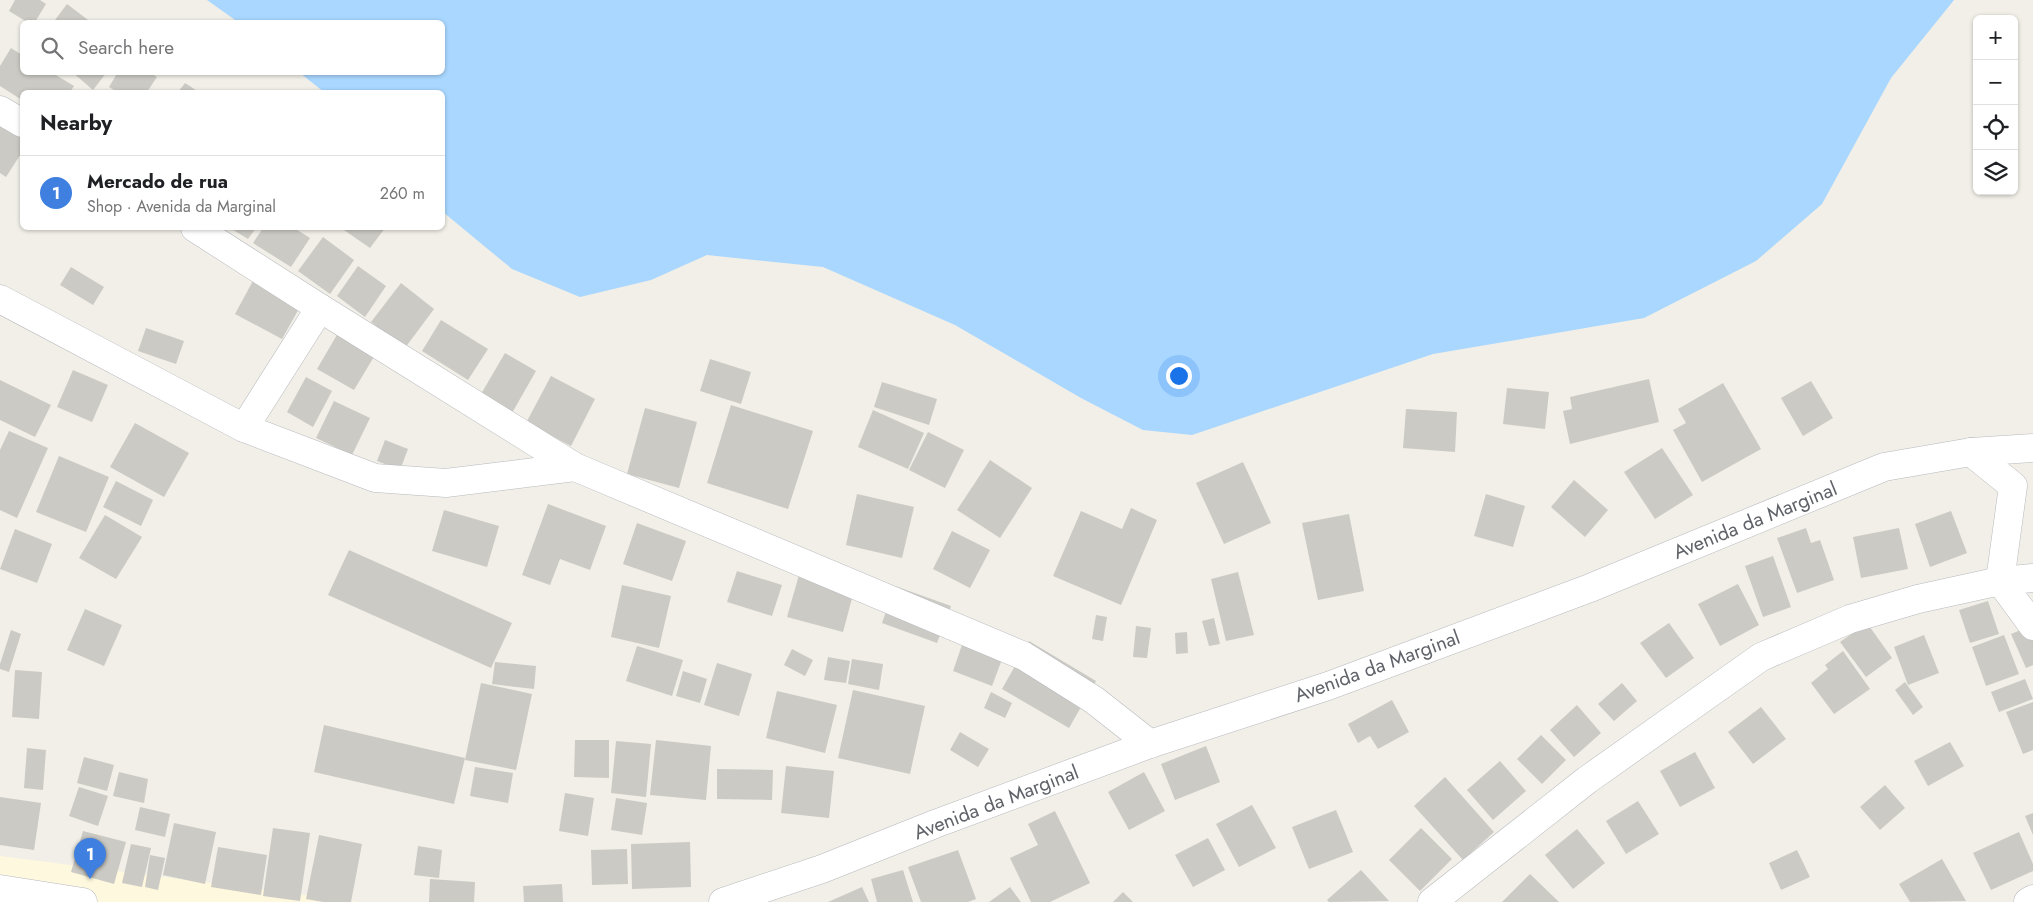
<!DOCTYPE html>
<meta charset="utf-8">
<style>
:root{--surface:#fff;--page:#f6f6f6;--text:#202124;--muted:#757577;--line:#e0e0e0;--accent:#eb4833}
body{margin:0;font-family:Jost,sans-serif;background:var(--page);color:var(--text)}
.controls{position:absolute;right:15px;top:15px;display:grid;overflow:hidden;border-radius:8px;box-shadow:0 1px 4px #0004}
.controls button{width:45px;height:45px;display:grid;place-items:center;padding:0;border:0;border-bottom:1px solid var(--line);background:var(--surface);color:var(--text);font:25px sans-serif}
.you{position:absolute;left:1178px;top:375px;width:18px;height:18px;margin:-12px;border:4px solid #fff;border-radius:50%;background:#1a73e8;box-shadow:0 0 0 8px #1a73e833}
.badge{display:grid;place-items:center;width:32px;height:32px;border-radius:50%;background:var(--accent);color:#fff;font-size:16px;font-weight:700}
.pin{position:absolute;translate:-50% -41px;filter:drop-shadow(0 1px 2px #0008)}
.pin::after{content:'';position:absolute;top:26px;width:18px;height:15px;background:inherit;clip-path:polygon(0 0,100% 0,50% 100%)}
.list{margin:0;padding:0;list-style:none}
h2{display:flex;justify-content:space-between;align-items:center;height:65px;margin:0;padding:0 20px;font-size:21px}
h2 small{font-size:16px;font-weight:400;color:var(--muted)}
.list li{display:grid;grid-template-columns:32px 1fr auto;gap:15px;align-items:center;box-sizing:border-box;height:75px;padding:0 20px;border-top:1px solid var(--line)}
.list b{display:block;font-size:19px;white-space:nowrap}
.list p{margin:0;font-size:16px;white-space:nowrap;color:var(--muted)}
.list em{font-size:16px;font-style:normal;color:var(--muted)}
.icon{flex:none;width:28px;height:28px;fill:none;stroke:currentColor;stroke-width:2;stroke-linecap:round;stroke-linejoin:round}
.map{position:relative;flex:none;width:2033px;height:902px;overflow:hidden}
.search{position:absolute;background:var(--surface);box-shadow:0 1px 4px #0004;left:20px;top:20px;width:425px;height:55px;display:flex;align-items:center;gap:12px;box-sizing:border-box;padding:0 18px;border-radius:8px;color:var(--muted);font-size:19px}
.panel{position:absolute;background:var(--surface);box-shadow:0 1px 4px #0004;left:20px;top:90px;width:425px;height:140px;border-radius:8px}
.map>svg:first-child{display:block}
</style>
<div class="map">
<svg width="2033" height="902" viewBox="0 0 2033 902">
<rect width="100%" height="100%" fill="#f1efe7"/>
<!-- commercial -->
<polygon fill="#fef8df" points="0,856 359,902 0,902"/>
<!-- water -->
<polygon fill="#a9d7ff" points="207,0 1954,0 1891,78 1822,204 1756,261 1644,318 1433,354 1192,435 1143,430 1081,398 955,325 823,267 707,255 651,280 580,297 512,269 443,212 442,92 324,92 300,73 442,72 442,22 238,22"/>
<!-- building -->
<g fill="#cccac4">
<polygon points="15,0 40,0 46,4 35,22 27,22 9,11"/>
<polygon points="67,4 88,20 86,22 58,22 55,20"/>
<polygon points="11,48 22,55 22,72 51,72 74,86 70,92 22,92 22,100 0,86 0,66"/>
<polygon points="72,72 107,72 93,90"/>
<polygon points="118,72 149,72 157,77 147,92 117,92 109,87"/>
<polygon points="185,83 199,92 178,92"/>
<polygon points="0,120 22,135 22,152 6,177 0,173"/>
<polygon points="230,228 256,228 248,239"/>
<polygon points="263,228 294,228 310,238 291,267 253,243"/>
<polygon points="341,228 385,228 370,248"/>
<polygon points="323,237 354,260 330,294 298,271"/>
<polygon points="358,266 386,286 365,317 337,296"/>
<polygon points="71,267 104,287 93,305 60,285"/>
<polygon points="254,279 301,305 282,339 235,314"/>
<polygon points="401,283 434,309 405,348 371,322"/>
<polygon points="441,320 488,349 468,380 422,351"/>
<polygon points="146,328 184,341 176,364 138,351"/>
<polygon points="341,328 378,350 354,390 317,369"/>
<polygon points="505,353 536,371 512,413 481,394"/>
<polygon points="710,359 751,372 741,404 700,391"/>
<polygon points="73,370 108,385 92,422 57,407"/>
<polygon points="551,376 595,399 571,446 526,423"/>
<polygon points="306,377 332,391 313,427 287,412"/>
<polygon points="1649,379 1659,422 1570,444 1563,411 1572,409 1570,397"/>
<polygon points="0,380 51,405 35,437 0,420"/>
<polygon points="1811,381 1833,418 1803,436 1781,398"/>
<polygon points="882,382 937,399 929,425 874,407"/>
<polygon points="1723,383 1761,449 1702,482 1673,430 1686,423 1678,409"/>
<polygon points="1507,388 1549,392 1545,429 1503,424"/>
<polygon points="334,401 370,418 352,455 316,438"/>
<polygon points="731,405 813,431 788,509 707,483"/>
<polygon points="645,408 697,422 679,488 627,474"/>
<polygon points="1406,409 1457,412 1455,452 1403,448"/>
<polygon points="873,410 924,433 908,469 858,447"/>
<polygon points="135,423 189,453 164,497 110,467"/>
<polygon points="9,431 48,448 17,518 0,510 0,450"/>
<polygon points="928,432 964,450 945,488 909,470"/>
<polygon points="385,440 408,449 400,470 377,461"/>
<polygon points="1662,448 1693,495 1655,519 1624,472"/>
<polygon points="59,456 109,477 86,532 36,512"/>
<polygon points="990,460 1032,488 1000,538 957,510"/>
<polygon points="1243,462 1271,523 1224,544 1196,483"/>
<polygon points="1574,480 1608,510 1585,537 1551,507"/>
<polygon points="116,481 153,500 141,526 103,507"/>
<polygon points="857,494 914,507 902,558 846,545"/>
<polygon points="1486,494 1525,506 1513,547 1474,536"/>
<polygon points="548,504 606,526 590,570 560,559 550,585 522,575"/>
<polygon points="1131,508 1157,520 1121,605 1053,576 1081,511 1122,529"/>
<polygon points="444,510 499,526 487,567 432,551"/>
<polygon points="1951,511 1967,553 1930,567 1915,524"/>
<polygon points="1349,514 1364,591 1318,600 1302,523"/>
<polygon points="105,515 142,537 116,579 79,558"/>
<polygon points="637,523 686,541 672,581 623,564"/>
<polygon points="1806,528 1811,543 1820,540 1834,580 1797,593 1777,538"/>
<polygon points="1899,528 1908,569 1861,578 1853,537"/>
<polygon points="15,529 52,544 37,583 0,569"/>
<polygon points="952,531 990,550 970,588 933,569"/>
<polygon points="349,550 512,623 491,668 328,595"/>
<polygon points="1773,556 1791,607 1763,617 1745,566"/>
<polygon points="737,571 782,585 772,616 727,602"/>
<polygon points="1238,572 1254,635 1226,641 1211,579"/>
<polygon points="799,575 854,591 843,632 787,617"/>
<polygon points="1738,584 1759,625 1720,646 1698,604"/>
<polygon points="622,585 671,596 659,648 611,637"/>
<polygon points="895,586 951,606 937,643 882,623"/>
<polygon points="1988,601 1999,634 1970,643 1959,610"/>
<polygon points="85,609 122,625 104,666 67,650"/>
<polygon points="1096,615 1107,617 1103,641 1092,639"/>
<polygon points="1214,618 1220,644 1209,646 1202,621"/>
<polygon points="1669,623 1694,658 1666,678 1640,643"/>
<polygon points="1867,623 1892,658 1866,677 1840,642"/>
<polygon points="2033,625 2033,665 2026,668 2011,634"/>
<polygon points="1136,626 1151,628 1147,658 1133,657"/>
<polygon points="11,630 21,634 9,672 0,669 0,664"/>
<polygon points="1187,632 1188,653 1176,654 1175,633"/>
<polygon points="1924,635 1939,673 1908,685 1894,647"/>
<polygon points="2004,635 2019,674 1986,686 1972,647"/>
<polygon points="964,639 1004,654 992,686 953,671"/>
<polygon points="1029,641 1096,681 1069,728 1002,689"/>
<polygon points="637,646 683,660 672,696 626,681"/>
<polygon points="792,649 813,660 805,676 784,665"/>
<polygon points="1843,651 1870,689 1834,714 1811,683 1828,669 1825,665"/>
<polygon points="828,657 850,661 846,683 824,680"/>
<polygon points="852,659 883,664 879,690 848,684"/>
<polygon points="495,662 536,666 534,689 492,684"/>
<polygon points="717,663 752,674 739,716 704,705"/>
<polygon points="15,670 42,672 39,719 12,717"/>
<polygon points="683,671 707,679 700,703 676,696"/>
<polygon points="2025,679 2033,699 1999,712 1991,692"/>
<polygon points="1905,682 1923,707 1913,715 1895,690"/>
<polygon points="481,683 532,694 516,770 465,760"/>
<polygon points="1622,683 1637,701 1614,721 1598,704"/>
<polygon points="853,690 925,706 910,774 838,758"/>
<polygon points="777,691 837,705 825,753 766,738"/>
<polygon points="991,692 1012,703 1005,718 984,708"/>
<polygon points="1392,700 1409,732 1378,749 1370,736 1358,743 1348,724"/>
<polygon points="2033,702 2033,750 2023,754 2006,712"/>
<polygon points="1577,705 1601,733 1574,757 1550,730"/>
<polygon points="1761,707 1786,739 1753,764 1728,732"/>
<polygon points="324,725 465,758 454,804 314,772"/>
<polygon points="960,732 989,749 978,767 950,750"/>
<polygon points="1541,735 1566,760 1542,784 1517,759"/>
<polygon points="575,740 609,740 609,778 574,777"/>
<polygon points="656,740 711,746 706,800 650,795"/>
<polygon points="616,741 651,744 646,797 611,793"/>
<polygon points="1950,742 1964,766 1928,786 1914,761"/>
<polygon points="1206,746 1220,782 1175,800 1161,764"/>
<polygon points="27,748 46,750 43,790 24,788"/>
<polygon points="1695,752 1715,788 1680,807 1660,771"/>
<polygon points="84,757 114,765 107,791 77,783"/>
<polygon points="1500,761 1526,791 1493,820 1467,790"/>
<polygon points="786,766 834,771 829,818 781,813"/>
<polygon points="475,767 513,773 508,803 470,796"/>
<polygon points="717,769 773,770 772,800 717,799"/>
<polygon points="119,772 148,779 144,803 113,796"/>
<polygon points="1144,772 1165,811 1129,830 1108,792"/>
<polygon points="1445,777 1494,832 1463,860 1414,806"/>
<polygon points="1885,785 1905,808 1880,830 1860,807"/>
<polygon points="79,787 108,796 98,826 69,816"/>
<polygon points="565,793 594,798 588,836 559,831"/>
<polygon points="0,797 41,803 34,850 0,845"/>
<polygon points="616,798 647,803 642,835 611,830"/>
<polygon points="1638,801 1659,834 1626,854 1606,821"/>
<polygon points="1252,805 1276,848 1239,867 1216,824"/>
<polygon points="140,807 170,814 165,837 135,830"/>
<polygon points="1336,810 1353,852 1309,869 1292,827"/>
<polygon points="1055,811 1090,883 1050,902 1031,902 1010,858 1038,845 1028,824"/>
<polygon points="2033,813 2033,835 2025,816"/>
<polygon points="174,823 216,832 205,884 163,875"/>
<polygon points="273,828 310,833 300,901 263,896"/>
<polygon points="1421,828 1452,859 1420,891 1389,860"/>
<polygon points="1577,829 1605,863 1573,889 1545,855"/>
<polygon points="83,831 126,842 114,884 71,872"/>
<polygon points="2019,832 2033,864 2033,871 1991,890 1973,853"/>
<polygon points="319,835 362,844 351,902 323,902 306,899"/>
<polygon points="1208,838 1225,870 1193,887 1175,855"/>
<polygon points="690,842 691,887 632,889 631,844"/>
<polygon points="131,844 151,848 142,887 122,883"/>
<polygon points="418,846 442,850 439,878 414,875"/>
<polygon points="218,847 267,855 261,895 211,887"/>
<polygon points="627,849 628,884 592,885 591,850"/>
<polygon points="958,850 976,899 968,902 921,902 908,867"/>
<polygon points="1797,850 1810,877 1781,890 1769,863"/>
<polygon points="150,855 165,858 158,890 145,887"/>
<polygon points="1942,859 1966,901 1910,902 1899,884"/>
<polygon points="903,870 913,902 877,902 871,879"/>
<polygon points="1361,870 1389,901 1329,902 1327,900"/>
<polygon points="1530,874 1559,902 1502,902"/>
<polygon points="430,879 475,882 474,902 429,902"/>
<polygon points="562,884 563,902 524,902 523,886"/>
<polygon points="862,887 869,902 828,902"/>
<polygon points="1010,887 1021,902 989,902"/>
<polygon points="1123,892 1133,902 1113,902"/>
</g>
<g fill="none" stroke-linecap="round" stroke-linejoin="round">
<defs>
<g id="minor">
<polyline points="0,110 22,123"/>
<polyline points="195,228 320,308 575,467 1024,656 1094,700 1150,744"/>
<polyline points="0,299 244,428 375,478 446,483 575,467"/>
<polyline points="244,428 320,308"/>
<polyline points="1971,452 2013,486 2000,581 2033,626"/>
<polyline points="0,889 83,902"/>
<polyline points="723,902 822,869 935,824 1150,744 1328,686 1590,588 1884,467 1971,452 2033,448"/>
<polyline points="1432,902 1587,780 1761,657 1850,619 1918,599 2000,581 2033,578"/>
<polyline points="2028,902 2033,899"/>
</g>
</defs>
<!-- minor casing -->
<use href="#minor" stroke="#b7b9be" stroke-width="29"/>
<!-- minor -->
<use href="#minor" stroke="#fff" stroke-width="28"/>
</g>
<g text-anchor="middle" stroke-width="4" stroke-linejoin="round" paint-order="stroke">
<!-- street labels -->
<g font-size="20" fill="#5f6268" stroke="#fff">
<text transform="translate(1755 520) rotate(-22)" y="7">Avenida da Marginal</text>
<text transform="translate(1377 666) rotate(-20)" y="7">Avenida da Marginal</text>
<text transform="translate(996 802) rotate(-21)" y="7">Avenida da Marginal</text>
</g>
</g>
</svg>
<div class="controls">
<button>+</button>
<button>−</button>
<button><svg class="icon" aria-label="locate" viewBox="0 0 24 24"><circle cx="12" cy="12" r="6"/><path d="M12 2v4M12 18v4M2 12h4M18 12h4"/></svg></button>
<button><svg class="icon" aria-label="layers" viewBox="0 0 24 24"><path d="M12 4l9 5-9 5-9-5zM3 14l9 5 9-5"/></svg></button>
</div>
<div class="you"></div>
<div class="pin badge" style="left:90px;top:879px;background:#3f7fe0">1</div>
<div class="search"><svg class="icon" aria-label="search" viewBox="0 0 24 24"><circle cx="10" cy="10" r="6"/><path d="M15 15l6 6"/></svg>Search here</div>
<section class="panel">
<h2>Nearby<small></small></h2>
<ul class="list">
<li><span class="badge" style="background:#3f7fe0">1</span><div><b>Mercado de rua</b><p>Shop · Avenida da Marginal</p></div><em>260 m</em></li>
</ul>
</section>
</div>
